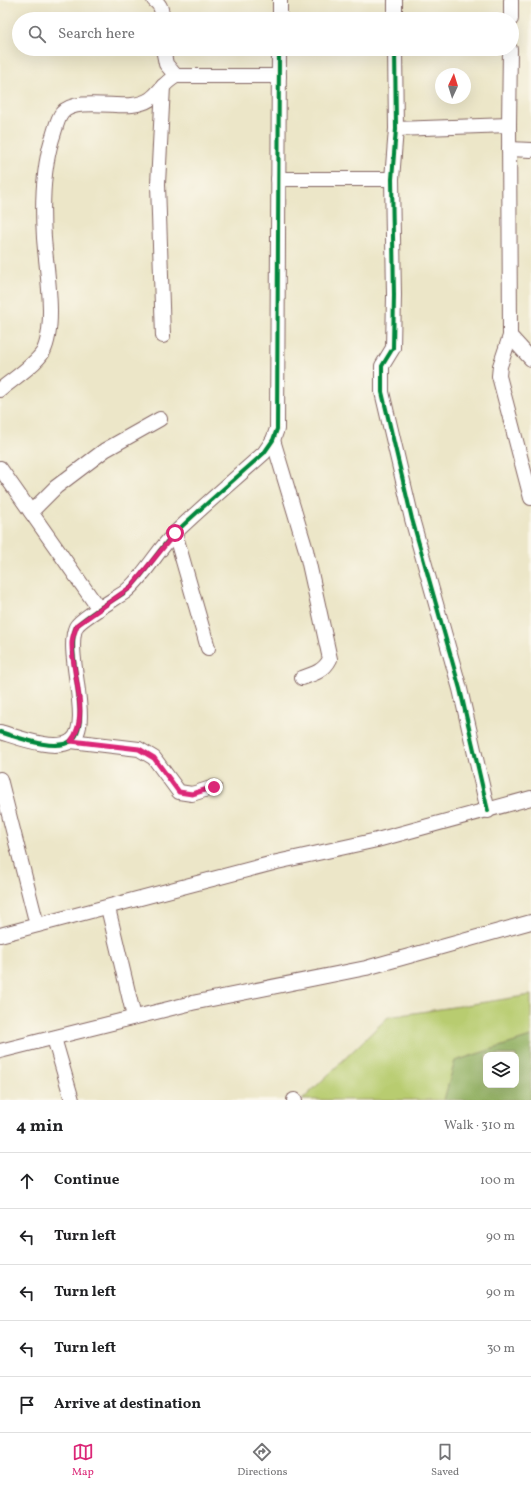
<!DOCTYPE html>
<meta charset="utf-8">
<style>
:root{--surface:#fff;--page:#f6f6f6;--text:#202124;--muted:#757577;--line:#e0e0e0;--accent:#db2777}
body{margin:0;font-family:Vollkorn,serif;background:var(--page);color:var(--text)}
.controls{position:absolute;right:12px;bottom:12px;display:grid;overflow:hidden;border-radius:8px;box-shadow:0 4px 16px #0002}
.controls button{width:36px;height:36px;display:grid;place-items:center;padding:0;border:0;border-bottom:1px solid var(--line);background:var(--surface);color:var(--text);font:20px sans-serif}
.compass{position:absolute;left:435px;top:68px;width:36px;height:36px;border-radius:50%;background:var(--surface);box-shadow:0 4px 16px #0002;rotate:4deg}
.stop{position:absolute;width:12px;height:12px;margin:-9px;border:3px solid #db2777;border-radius:50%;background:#fff}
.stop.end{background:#db2777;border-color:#fff;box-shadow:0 1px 4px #0008}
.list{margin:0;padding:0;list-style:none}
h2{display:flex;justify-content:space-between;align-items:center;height:52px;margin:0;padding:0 16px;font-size:17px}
h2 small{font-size:13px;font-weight:400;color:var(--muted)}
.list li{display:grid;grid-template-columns:26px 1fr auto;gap:12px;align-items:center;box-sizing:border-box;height:56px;padding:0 16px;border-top:1px solid var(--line)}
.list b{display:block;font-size:15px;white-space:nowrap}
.list em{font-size:13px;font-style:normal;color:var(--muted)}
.icon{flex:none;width:22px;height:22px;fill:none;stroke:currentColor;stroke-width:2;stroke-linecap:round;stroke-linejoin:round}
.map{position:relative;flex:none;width:531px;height:1100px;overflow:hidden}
.search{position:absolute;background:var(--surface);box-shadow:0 4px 16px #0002;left:12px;right:12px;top:12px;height:44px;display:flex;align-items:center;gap:10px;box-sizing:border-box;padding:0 14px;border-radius:22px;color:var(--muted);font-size:15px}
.sheet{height:332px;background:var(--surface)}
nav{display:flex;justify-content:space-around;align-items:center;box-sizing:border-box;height:56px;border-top:1px solid var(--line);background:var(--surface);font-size:11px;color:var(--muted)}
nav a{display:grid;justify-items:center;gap:2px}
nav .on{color:var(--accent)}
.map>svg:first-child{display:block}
</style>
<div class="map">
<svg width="531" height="1100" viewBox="0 0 531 1100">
<rect width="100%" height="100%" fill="#fbf7ec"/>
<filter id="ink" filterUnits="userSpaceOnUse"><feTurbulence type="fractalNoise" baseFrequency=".025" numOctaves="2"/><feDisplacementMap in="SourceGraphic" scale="8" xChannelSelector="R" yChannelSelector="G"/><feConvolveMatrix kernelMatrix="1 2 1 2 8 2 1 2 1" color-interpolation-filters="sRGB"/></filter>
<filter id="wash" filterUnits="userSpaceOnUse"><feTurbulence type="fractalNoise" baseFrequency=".012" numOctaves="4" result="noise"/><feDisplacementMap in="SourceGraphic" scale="16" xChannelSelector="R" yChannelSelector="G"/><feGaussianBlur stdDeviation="0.9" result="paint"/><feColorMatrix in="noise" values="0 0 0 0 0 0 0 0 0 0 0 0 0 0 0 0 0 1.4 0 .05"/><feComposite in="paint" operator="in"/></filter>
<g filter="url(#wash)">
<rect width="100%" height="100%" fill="#ece6c8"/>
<!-- green -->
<polygon fill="#b8cc70" stroke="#81764e" points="531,995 531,1037 455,1061 444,1100 302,1100 388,1017"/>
<!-- forest -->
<path fill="#92b062" stroke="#6e6846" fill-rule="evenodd" d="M531,1037V1100H444L455,1061ZM486,1055H516V1085H486Z"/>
</g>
<g filter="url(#ink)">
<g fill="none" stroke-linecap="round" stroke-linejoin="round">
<defs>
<g id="minor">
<path d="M154,0C161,5 162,10 162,19"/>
<polyline points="280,19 280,0"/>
<polyline points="395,19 395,0"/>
<polyline points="511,19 511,0"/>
<polyline points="163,49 166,64 176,76"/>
<polyline points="395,49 396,129 392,179 394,295 393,348 382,366 382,392 412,519 460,689 488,811"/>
<polyline points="510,49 509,125 510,336 500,366 499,376 531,498"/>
<polyline points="163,86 158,184 163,336"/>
<polyline points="396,129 509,125"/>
<polyline points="509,149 531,150"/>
<polyline points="278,179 392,179"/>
<polyline points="510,336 531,359"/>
<path d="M0,390C12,380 35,365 43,352C57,325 46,268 44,238C42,206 43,169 52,139C55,131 57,119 62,113C74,98 114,107 132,105C159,102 156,87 176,76H279"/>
<path d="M273,440L306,550L330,659C324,671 314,674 302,678"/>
<polyline points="0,468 99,609"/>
<polyline points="31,512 56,487 105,450 160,419"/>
<polyline points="175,533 208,648"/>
<path d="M0,732C17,737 55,752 71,741C94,725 64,653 76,627C80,619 115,599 125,592C145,576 157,550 176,532C204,505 235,479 264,453L273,440L277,429L279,49"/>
<polyline points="71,741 139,749 154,758 179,792 192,794 214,787"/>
<polyline points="0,779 37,925"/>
<polyline points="108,908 134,1017"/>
<polyline points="0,935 277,862 377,840 531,798"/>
<polyline points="54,1038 72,1100"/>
<polyline points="0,1051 192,1003 366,968 531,922"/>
<polyline points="294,1100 295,1100"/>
</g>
</defs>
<!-- minor casing -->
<use href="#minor" stroke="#836562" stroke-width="16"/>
<!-- minor -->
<use href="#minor" stroke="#fff" stroke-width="14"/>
<defs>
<g id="cycleway">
<polyline points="395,49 396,129 392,179 394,295 393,348 382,366 382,392 412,519 460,689 488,811"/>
<path d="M0,732C17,737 55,752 71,741C94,725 64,653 76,627C80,619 115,599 125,592C145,576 157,550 176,532C204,505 235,479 264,453L273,440L277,429L279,49"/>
</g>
</defs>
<!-- cycleway casing -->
<use href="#cycleway" stroke="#fbf7ec" stroke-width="6"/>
<!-- cycleway -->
<use href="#cycleway" stroke="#00873e" stroke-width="4"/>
</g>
</g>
<g fill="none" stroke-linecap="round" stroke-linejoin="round" filter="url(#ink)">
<!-- route -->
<path stroke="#db2777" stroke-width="5" d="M175,533L131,587L77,625C75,631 72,637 72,643C71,671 91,717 71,741L139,749L154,758L179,792L192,794L214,787"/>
</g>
</svg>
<div class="controls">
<button><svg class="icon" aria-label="layers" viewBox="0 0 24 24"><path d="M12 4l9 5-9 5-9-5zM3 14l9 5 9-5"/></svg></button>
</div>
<svg class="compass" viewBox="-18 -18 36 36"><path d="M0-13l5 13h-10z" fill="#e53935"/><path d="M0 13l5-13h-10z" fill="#757577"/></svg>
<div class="stop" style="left:175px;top:533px"></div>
<div class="stop end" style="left:214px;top:787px"></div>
<div class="search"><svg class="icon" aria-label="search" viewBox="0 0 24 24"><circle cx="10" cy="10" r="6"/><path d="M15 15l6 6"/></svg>Search here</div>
</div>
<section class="sheet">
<h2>4 min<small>Walk · 310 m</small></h2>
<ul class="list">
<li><svg class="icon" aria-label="ahead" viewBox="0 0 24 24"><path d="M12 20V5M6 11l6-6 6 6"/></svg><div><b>Continue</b></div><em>100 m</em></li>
<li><svg class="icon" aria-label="left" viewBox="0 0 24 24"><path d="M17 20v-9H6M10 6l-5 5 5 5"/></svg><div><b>Turn left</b></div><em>90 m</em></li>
<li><svg class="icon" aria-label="left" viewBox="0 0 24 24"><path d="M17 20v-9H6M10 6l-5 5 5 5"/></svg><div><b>Turn left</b></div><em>90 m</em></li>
<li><svg class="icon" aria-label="left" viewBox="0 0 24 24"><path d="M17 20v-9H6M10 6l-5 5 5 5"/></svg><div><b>Turn left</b></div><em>30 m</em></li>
<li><svg class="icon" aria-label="arrive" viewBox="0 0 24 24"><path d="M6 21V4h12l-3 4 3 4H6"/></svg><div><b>Arrive at destination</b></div></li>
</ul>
</section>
<nav>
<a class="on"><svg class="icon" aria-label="map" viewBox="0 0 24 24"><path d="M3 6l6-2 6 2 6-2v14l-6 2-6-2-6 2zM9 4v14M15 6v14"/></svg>Map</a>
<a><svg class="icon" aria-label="directions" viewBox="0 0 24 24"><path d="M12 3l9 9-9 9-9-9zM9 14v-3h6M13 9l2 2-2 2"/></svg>Directions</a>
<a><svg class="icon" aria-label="saved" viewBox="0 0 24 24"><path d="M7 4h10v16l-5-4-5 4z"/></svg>Saved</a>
</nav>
